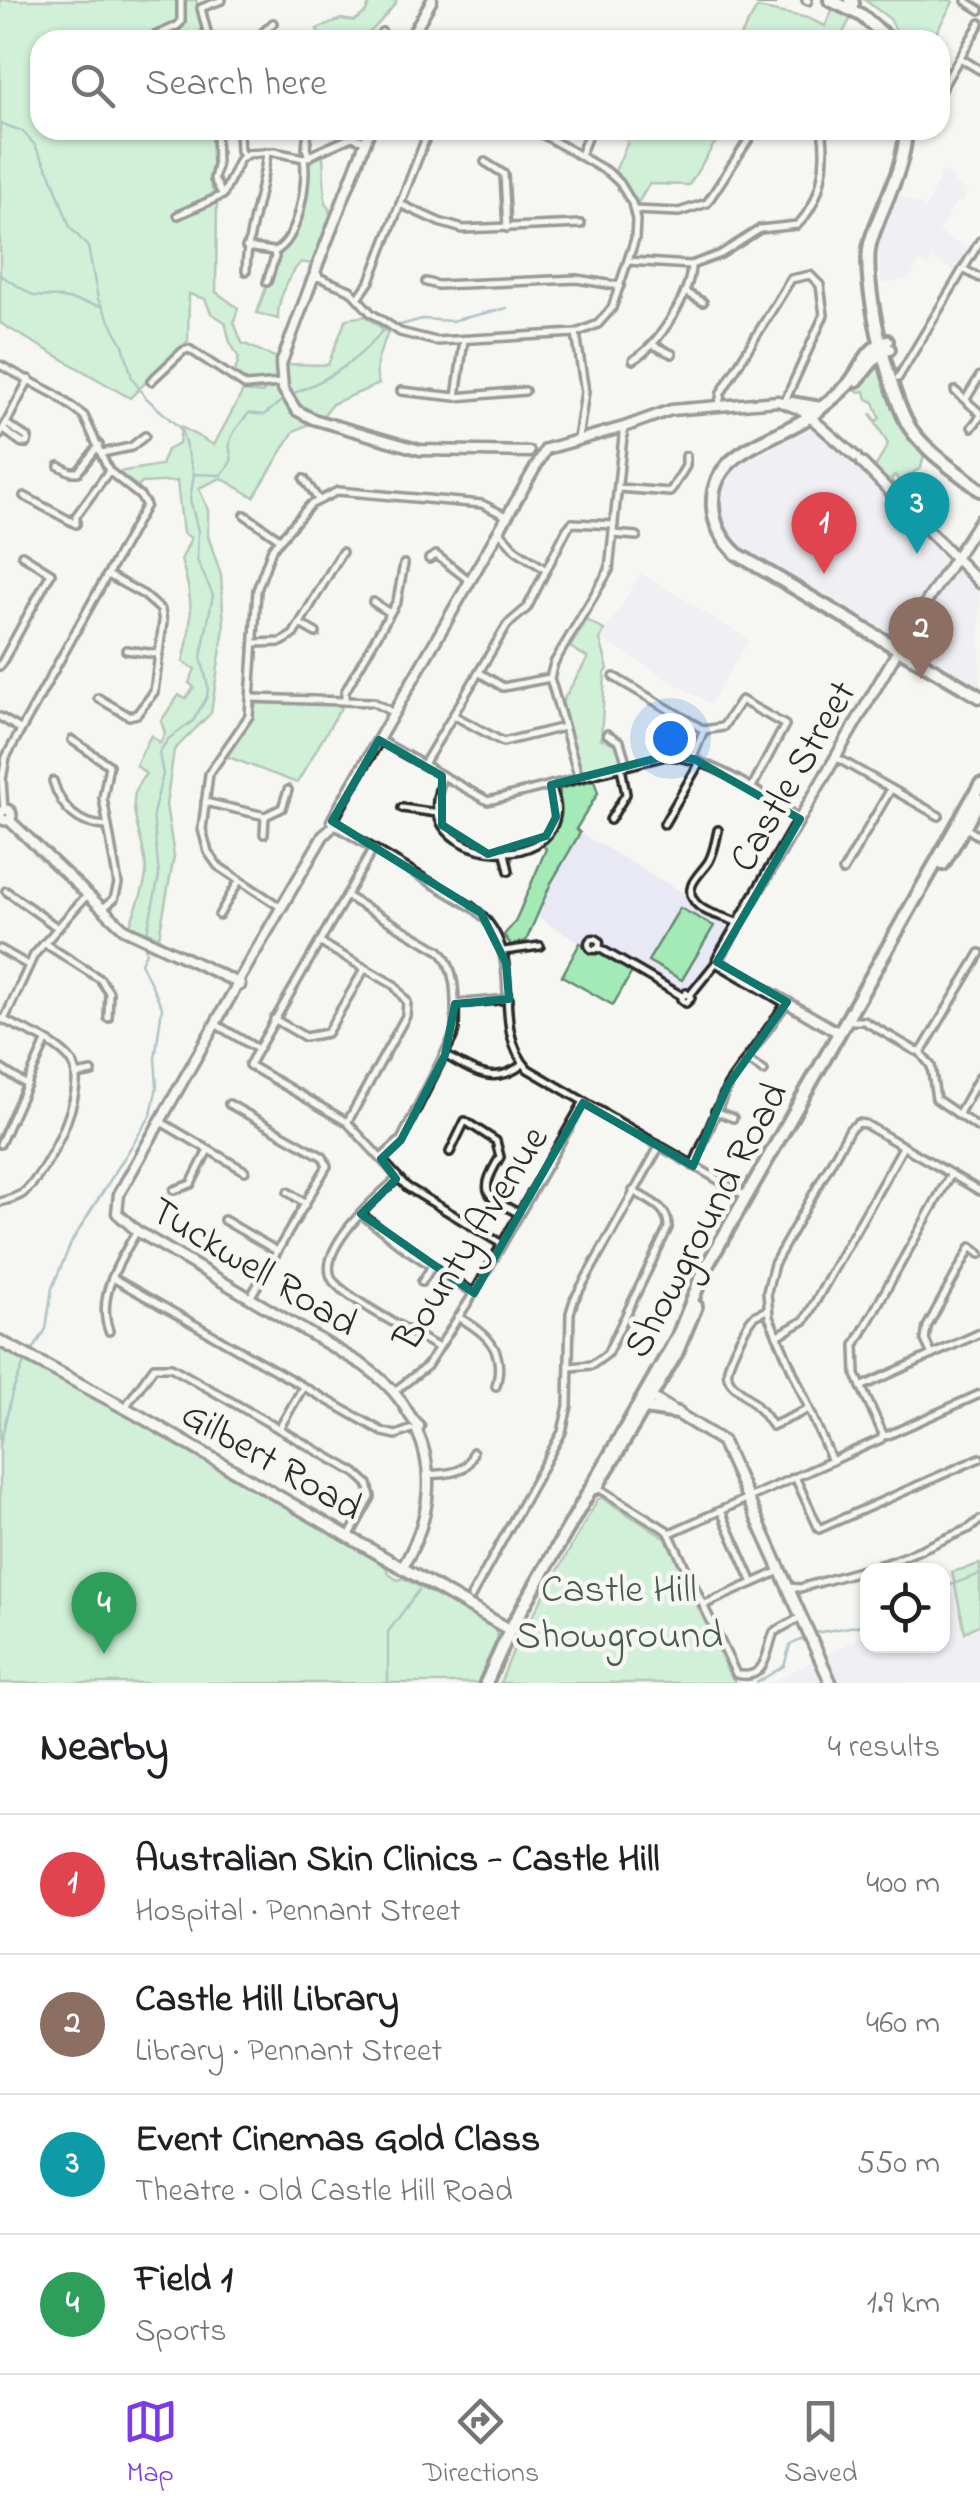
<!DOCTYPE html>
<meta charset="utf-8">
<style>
:root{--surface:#fff;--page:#f6f6f6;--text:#202124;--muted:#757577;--line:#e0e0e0;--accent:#7c3aed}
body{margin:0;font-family:"Indie Flower",sans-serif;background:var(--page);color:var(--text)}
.controls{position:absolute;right:30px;bottom:30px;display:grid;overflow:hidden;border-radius:20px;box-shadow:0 2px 8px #0004}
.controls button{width:90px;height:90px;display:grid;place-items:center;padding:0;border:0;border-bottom:2px solid var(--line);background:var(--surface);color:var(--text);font:50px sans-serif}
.you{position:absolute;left:670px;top:738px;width:35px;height:35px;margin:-25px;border:8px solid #fff;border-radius:50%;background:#1a73e8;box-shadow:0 0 0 15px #1a73e833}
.badge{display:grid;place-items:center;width:65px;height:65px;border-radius:50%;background:var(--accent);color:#fff;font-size:32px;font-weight:700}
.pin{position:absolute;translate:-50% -82px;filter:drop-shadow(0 2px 5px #0008)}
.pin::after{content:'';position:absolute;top:52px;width:35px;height:30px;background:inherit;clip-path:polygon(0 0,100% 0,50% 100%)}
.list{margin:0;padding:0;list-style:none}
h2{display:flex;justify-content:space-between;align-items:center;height:130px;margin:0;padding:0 40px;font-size:42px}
h2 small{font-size:32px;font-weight:400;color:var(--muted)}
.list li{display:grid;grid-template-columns:65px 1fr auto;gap:30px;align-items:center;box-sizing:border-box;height:140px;padding:0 40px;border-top:2px solid var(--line)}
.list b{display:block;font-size:38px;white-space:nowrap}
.list p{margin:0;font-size:32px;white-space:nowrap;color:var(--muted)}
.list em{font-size:32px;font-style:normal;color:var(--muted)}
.icon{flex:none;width:55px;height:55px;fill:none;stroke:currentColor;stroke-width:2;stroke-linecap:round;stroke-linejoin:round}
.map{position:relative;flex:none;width:980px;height:1683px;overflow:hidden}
.search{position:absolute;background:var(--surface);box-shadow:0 2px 8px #0004;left:30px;right:30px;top:30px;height:110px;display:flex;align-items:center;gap:25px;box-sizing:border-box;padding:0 35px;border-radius:30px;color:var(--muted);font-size:38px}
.sheet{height:690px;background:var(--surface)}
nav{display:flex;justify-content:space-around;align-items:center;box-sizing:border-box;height:140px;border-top:2px solid var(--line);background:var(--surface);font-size:28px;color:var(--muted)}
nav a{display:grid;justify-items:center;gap:5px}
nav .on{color:var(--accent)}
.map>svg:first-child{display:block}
</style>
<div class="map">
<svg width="980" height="1683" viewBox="0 0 980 1683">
<rect width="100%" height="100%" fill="#f6f6f2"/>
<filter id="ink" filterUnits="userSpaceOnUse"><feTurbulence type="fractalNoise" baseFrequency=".01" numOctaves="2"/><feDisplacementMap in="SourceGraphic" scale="20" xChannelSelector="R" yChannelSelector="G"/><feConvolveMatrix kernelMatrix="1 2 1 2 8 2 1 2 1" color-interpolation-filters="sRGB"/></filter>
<g filter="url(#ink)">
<!-- built -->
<g fill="#e9e9f6">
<polygon points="942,171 954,177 952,184 968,191 962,203 957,201 939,232 968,249 955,272 931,258 928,266 919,261 911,278 882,285 878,245 897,194 926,208"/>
<polygon points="812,428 870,478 939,552 980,591 980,686 744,547 733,539 724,527 720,502 732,473 748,460"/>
<polygon points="641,573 749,640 710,704 600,639"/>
<polygon points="580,833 687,895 692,905 730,928 697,983 687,990 677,989 606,948 600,937 592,936 584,945 537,917 551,883"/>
<polygon points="956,1592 965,1631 980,1624 980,1683 769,1683 867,1634 868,1646 942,1646 943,1598"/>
</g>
<!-- green -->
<g fill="#a3eab7" stroke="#678a71" stroke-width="2.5">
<polygon points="0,0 196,0 206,40 40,40 40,130 213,130 213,160 209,181 217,202 216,292 238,308 234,322 242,343 277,358 276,381 254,384 238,379 235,372 239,358 230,342 225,322 211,313 205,299 189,294 188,341 130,398 0,323"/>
<path d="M370,0H396V3C363,42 368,40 316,40L319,35L317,29L341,19L354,21L366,12Z"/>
<polygon points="865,0 950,0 953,2 932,40 901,40 890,19"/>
<polygon points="834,7 852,16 839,40 738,40 757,8 808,18 825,26"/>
<polygon points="627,130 723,130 689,185 649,184 638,203 615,171 627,144"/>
<path d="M323,156L325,199L331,215L312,264L301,262C288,276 277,301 278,319L257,313L277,256L290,244L298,222L304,202L306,163Z"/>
<path d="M365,316L388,333C381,349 372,367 379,384L332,404L322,417C295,409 285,391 285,364L328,365L346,319Z"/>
<polygon points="872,369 882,369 925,449 921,468 899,481 895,475 891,479 895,487 871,465 876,466 888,444 870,413 877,421 880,418 874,402 867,399 865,391 859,392 854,388"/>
<path d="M278,387L294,412L311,423L294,431L254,497L221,478L199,488L208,510V536L221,575L224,628L211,713L174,750L166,805L174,856L159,937L130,925C135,909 146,888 146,872C147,839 118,801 146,774L136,765L151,735L160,743L165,733L161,721L179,695L186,698L194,687L189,683L195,669L183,662C193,622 194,599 181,560L191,538L183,533L177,481L142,483L138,487L118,472L161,465L167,450L179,444L181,427L214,445L243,391L263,393L264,390Z"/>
<polygon points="587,620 604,630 600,639 608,669 605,673 601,739 617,743 622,757 620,761 585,771 581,769 562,702 588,658 570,647"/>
<polygon points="257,703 343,704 297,783 223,755 244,731"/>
<path d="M594,780L598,793L576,829L580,833L551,883L526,941L511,945L504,935L515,922L546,849L543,845C563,827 558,811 560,789Z"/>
<polygon points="680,908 714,926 682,980 648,961"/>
<polygon points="580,943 632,972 613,1005 562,976"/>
<polygon points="0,1345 224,1469 385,1566 390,1575 398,1580 403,1578 494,1627 498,1638 478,1683 0,1683"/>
<polygon points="602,1498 667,1539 728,1672 736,1683 500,1683 513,1651 598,1499"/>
<polygon points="980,1564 980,1624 965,1632 952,1572"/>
</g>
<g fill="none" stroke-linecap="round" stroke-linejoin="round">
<!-- stream -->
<g stroke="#5a8a91" stroke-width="2.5">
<polyline points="0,123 22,131 34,144 51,175 70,227 88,247 98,299 123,345 132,378 145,397 181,429 194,474"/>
<polyline points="0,275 34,296 58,297 101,306"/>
<polyline points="397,326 422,319 451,321 507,308"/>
<path d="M292,394C329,379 357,362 383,330"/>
<path d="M146,937L159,876L153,814L163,774L159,753L168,739L193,721L207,697L208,687L201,657L213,595L197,560L198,531L190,499L194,474L221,475C240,453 227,460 230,442C231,433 242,421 249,413L264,415L285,398"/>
<polyline points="33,1350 46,1329 52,1288 72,1241 151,1115 157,1086 155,1059 162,1007 141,963 146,952 144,944"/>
<polyline points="0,1445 12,1393 24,1363"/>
<polyline points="942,1588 980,1574"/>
<polyline points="814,1633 868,1624"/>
<polyline points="388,1683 388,1632 419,1590"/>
<polyline points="756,1683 784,1666 790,1645 804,1638"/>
</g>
<defs>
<g id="minor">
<polyline points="759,0 773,0"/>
<polyline points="806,0 808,1"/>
<polyline points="966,1 980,10"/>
<polyline points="146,40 177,26 181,22 181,0"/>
<polyline points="209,40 201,8 222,0"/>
<polyline points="255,40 273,23"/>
<polyline points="377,40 382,32"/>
<polyline points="960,58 980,70"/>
<polyline points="940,91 980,23"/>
<polyline points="216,130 217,166 214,179 222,194"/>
<polyline points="239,130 240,151 244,156"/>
<polyline points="308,130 306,148 309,157"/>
<polyline points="580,156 590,130"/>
<polyline points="485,162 504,174 507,228"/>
<polyline points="400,204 439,222 463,229 581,224"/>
<polyline points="634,210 679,212 707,203 755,130"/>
<polyline points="178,215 223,195 240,159 248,154 274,152 304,158 352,137 365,141"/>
<polyline points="246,247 273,251"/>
<path d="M628,261L691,265L721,254L760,229L797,225C821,203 828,162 822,130"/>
<polyline points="963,269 980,278"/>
<path d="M246,271C247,230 263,193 267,152"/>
<polyline points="318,277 350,290 371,313 400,332 436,341 576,333 598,324 612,308 635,239 636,220 632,203 620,183 608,172 535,130"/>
<path d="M267,282L275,257L274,252C299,240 308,183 304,158"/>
<polyline points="426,282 438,285 577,279 620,286"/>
<polyline points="685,292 703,302"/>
<polyline points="359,297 370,281 429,130"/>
<polyline points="576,333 585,392 578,439"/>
<polyline points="653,345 672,354"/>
<path d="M633,360C658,346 691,294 691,265"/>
<polyline points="0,365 56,395 84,416 109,471 140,496 146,505 6,757 2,780 4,810"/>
<polyline points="898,378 980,241"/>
<polyline points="151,381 183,351 189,349 246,386 281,383"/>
<polyline points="401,391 456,397 525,391"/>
<polyline points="955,391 980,413"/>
<polyline points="456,397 464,340"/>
<polyline points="966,399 980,376"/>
<polyline points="719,404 721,393 791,279 810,275 820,285 824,315 785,401"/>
<polyline points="972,427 980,417"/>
<polyline points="4,430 22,443 27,443 28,438 8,425"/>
<polyline points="0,435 29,379"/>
<polyline points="102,453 131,447 145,436"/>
<polyline points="59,466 71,472 78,472 99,445"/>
<polyline points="304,479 318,499"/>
<polyline points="618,488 670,492 686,466 686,456"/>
<polyline points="24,496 76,524 76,516 109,471"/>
<polyline points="245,515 278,538"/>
<polyline points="499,531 516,550 546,570"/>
<polyline points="613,534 637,536"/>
<polyline points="429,559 436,555 470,581"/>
<polyline points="373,602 390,613"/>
<polyline points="300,624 316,633"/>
<polyline points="255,643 281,642 293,635 342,552"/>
<polyline points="126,650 157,654"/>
<polyline points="0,666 51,573 22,555"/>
<polyline points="480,673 503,687 550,678"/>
<polyline points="614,677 704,730"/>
<polyline points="98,698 129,716 137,714 154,692 163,622 161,610 144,595 108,575"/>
<polyline points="252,698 373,702 394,713"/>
<polyline points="345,701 345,692 351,681 397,601 404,564"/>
<polyline points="455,716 503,742 564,727"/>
<polyline points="0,717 20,729"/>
<polyline points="704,730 723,727 741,700 785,725 751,789"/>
<polyline points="607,734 620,742 627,765"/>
<polyline points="72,740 109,765 103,798 118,884 114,899 102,909"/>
<path d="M379,740L488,801L666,756C714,758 760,794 800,819"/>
<polyline points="837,758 939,816"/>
<polyline points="692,759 704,730"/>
<polyline points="424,764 507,625 527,608 567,529 572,523 614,525"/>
<path d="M442,776C440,788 434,803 438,815C451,861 547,868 556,816C558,806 554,795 551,785"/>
<polyline points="579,778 550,678 554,663 609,570 624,427"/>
<path d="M53,781C61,808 78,825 106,826"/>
<polyline points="205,802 265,816 282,808 288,790"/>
<polyline points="402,808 437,813"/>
<polyline points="610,820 626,794 621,767"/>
<polyline points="664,824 700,762"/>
<path d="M334,825L472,907C532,951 486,1021 528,1069L746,1196"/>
<polyline points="966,828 980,837"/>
<path d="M718,830C716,840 714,852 709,861C702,873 682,886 695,902C705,915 726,916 738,923"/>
<polyline points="264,834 265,816"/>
<polyline points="373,849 249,1065 347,1122 407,1187 500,1243"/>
<polyline points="505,853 509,871"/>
<polyline points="843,871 891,789"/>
<polyline points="6,891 58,928"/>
<path d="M346,896L440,951C458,971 455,1003 455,1029L453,1037L401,1140L381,1158"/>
<polyline points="282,908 218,866 208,852 202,829 209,774 249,716 257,590 272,549 310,505 338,491 482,504 506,516"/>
<polyline points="219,915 239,881"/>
<circle cx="594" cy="944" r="5.5"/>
<polyline points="319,942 394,985 407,1002 406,1016 348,1121"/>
<polyline points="44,943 100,979 109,992 108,1018"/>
<polyline points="599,948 682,996"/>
<polyline points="0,949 28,965"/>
<polyline points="504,951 540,946"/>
<polygon points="686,993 691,998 686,1003 681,999"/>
<polyline points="690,995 715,964"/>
<polyline points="455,1004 509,999"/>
<path d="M0,1018C22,1030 57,1041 72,1062C90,1089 45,1177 22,1194C15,1198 7,1200 0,1202"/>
<polyline points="274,1019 305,1037 327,1033 364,970"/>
<polyline points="4,1020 34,955 87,895"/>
<polyline points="853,1021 864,1021 916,1051 922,1051 980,953"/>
<polyline points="217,1025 256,1048"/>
<polyline points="920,1052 931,1066 936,1099 980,1129"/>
<path d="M445,1055C473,1071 494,1087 523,1064"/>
<polyline points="746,1059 764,1071"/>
<polyline points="0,1068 27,1085"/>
<polyline points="76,1075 92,1072"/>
<polyline points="229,1104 323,1157 327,1166 250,1298"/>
<polyline points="715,1111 733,1118"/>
<polyline points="958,1115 980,1076"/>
<polyline points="161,1122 245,1171"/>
<polyline points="0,1144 46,1042"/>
<path d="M450,1152L465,1121L496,1141L500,1157C479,1192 484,1195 518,1213"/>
<polyline points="693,1166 728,1085 787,1002"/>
<path d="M397,1179C377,1196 316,1250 332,1279C341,1296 417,1335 437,1347"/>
<polyline points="174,1190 191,1184 208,1150"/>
<polyline points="288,1192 306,1204"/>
<polyline points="361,1214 407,1250 474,1293"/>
<polyline points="224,1220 277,1251"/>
<polyline points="113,1278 383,1432 396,1435 412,1429"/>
<polyline points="422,1282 432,1266"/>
<path d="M767,1310L754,1316L749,1322C706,1400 735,1369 772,1426L809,1409"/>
<path d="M458,1317C487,1333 506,1350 496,1386"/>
<path d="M109,1331C96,1296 120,1260 137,1231"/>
<polyline points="777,1336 805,1320 903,1147"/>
<polyline points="932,1355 925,1340 927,1327 971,1247 980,1254"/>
<path d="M570,1367L592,1365L607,1354L668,1228C669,1207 649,1201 633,1191"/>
<polyline points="861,1387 980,1333"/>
<polyline points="395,1391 427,1366 474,1293 583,1103"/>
<polyline points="128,1403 154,1367 171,1367 356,1473 368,1484 371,1497 351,1533"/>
<polyline points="279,1429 303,1387"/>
<polyline points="883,1434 856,1375 855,1345 951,1174"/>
<polyline points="832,1461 769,1317 767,1292 774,1264 850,1129 858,1123 865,1124 980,1191"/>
<path d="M428,1475C447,1473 468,1475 473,1452"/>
<polyline points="796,1479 819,1529 980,1458"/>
<path d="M597,1487L668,1531L736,1674C767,1682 766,1651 774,1632L801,1617"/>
<polyline points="721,1511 753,1583"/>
<polyline points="670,1533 881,1439 883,1434 886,1436 980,1394"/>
<polyline points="788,1587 800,1588 894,1561 970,1528 980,1520"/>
<polyline points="471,1597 562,1432 568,1406 570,1313 574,1300 659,1147"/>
<polyline points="703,1605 780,1571"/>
</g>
<g id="tertiary">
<polyline points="409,40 432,0"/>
<polyline points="317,276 315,272 370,130"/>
<polyline points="313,278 281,364 283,389 296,410 313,419 420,450 529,452"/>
<polyline points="861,462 980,583"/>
<polyline points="925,611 925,604 980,520"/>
<circle cx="6" cy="815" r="5.5"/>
<polyline points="9,820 124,929 234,981"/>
<polyline points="718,959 915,621"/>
<polyline points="719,963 839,1033"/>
<polyline points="236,987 240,985 239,980 323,836 334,825 332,821 339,808 546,449 624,427 671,410 778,401 802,410 856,457"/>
<path d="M236,987L119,1194L117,1213L137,1231L363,1365C377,1375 390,1386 400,1400C407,1409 411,1420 419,1426L417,1431C438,1477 427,1527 402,1568"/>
</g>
<g id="secondary">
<polyline points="0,1341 136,1414 510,1630"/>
<polyline points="646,1394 722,1441 831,1683"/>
</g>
<g id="primary">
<polyline points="830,0 861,15 889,39"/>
<polyline points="851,0 853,3"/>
<path d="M906,130C904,171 883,203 871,240C859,275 890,397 910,428C927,453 957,471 980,490"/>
<path d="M887,341C868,347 862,366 851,381C843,391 832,399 822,407C787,440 709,445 713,507C714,526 723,541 737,554L980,697"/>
<polyline points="857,380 879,353 889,349"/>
<polyline points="791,403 821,408"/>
<polyline points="943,864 980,800"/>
<polyline points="645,1408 678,1413"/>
<polyline points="596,1488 676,1354 696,1306"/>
<polyline points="486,1683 510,1630 677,1338 704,1271 980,785"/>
</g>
</defs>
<!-- minor casing -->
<use href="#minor" stroke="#2b2b2b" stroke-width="12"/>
<!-- tertiary casing -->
<use href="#tertiary" stroke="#2b2b2b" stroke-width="15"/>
<!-- secondary casing -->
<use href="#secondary" stroke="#2b2b2b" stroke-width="16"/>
<!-- primary casing -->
<use href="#primary" stroke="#2b2b2b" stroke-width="18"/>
<!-- minor -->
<use href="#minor" stroke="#f6f6f2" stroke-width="5"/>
<!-- tertiary -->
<use href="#tertiary" stroke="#f6f6f2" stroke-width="8"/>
<!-- secondary -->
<use href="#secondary" stroke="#f6f6f2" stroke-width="9"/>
<!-- primary -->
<use href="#primary" stroke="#f6f6f2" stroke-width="10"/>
</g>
</g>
<!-- marked area -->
<path d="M0 0H980V1683H0ZM379,740L442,776V825L488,854L546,836L556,817L551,785L666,756L694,759L800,819L717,962L787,1002L728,1085L693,1166L583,1103L474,1293L361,1214L396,1179L381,1159L401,1140L445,1055L455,1004L509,999L506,963L481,913L332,821Z" fill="#f6f6f2" fill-opacity=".55" fill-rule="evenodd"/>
<path fill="none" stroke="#0f766e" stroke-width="8" stroke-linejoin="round" d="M379,740L442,776V825L488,854L546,836L556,817L551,785L666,756L694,759L800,819L717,962L787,1002L728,1085L693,1166L583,1103L474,1293L361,1214L396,1179L381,1159L401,1140L445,1055L455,1004L509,999L506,963L481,913L332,821Z"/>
<g text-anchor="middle" stroke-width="9" stroke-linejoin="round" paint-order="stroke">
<!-- street labels -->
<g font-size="40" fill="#2b2b2b" stroke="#f6f6f2">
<text transform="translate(791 775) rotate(-60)" y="14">Castle Street</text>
<text transform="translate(704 1219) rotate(-62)" y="14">Showground Road</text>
<text transform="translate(469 1237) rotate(-58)" y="14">Bounty Avenue</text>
<text transform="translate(255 1265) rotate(31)" y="14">Tuckwell Road</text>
<text transform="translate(273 1459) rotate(30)" y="14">Gilbert Road</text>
</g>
<!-- park labels -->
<g font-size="40" fill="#495b4e" stroke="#f6f6f2">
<text x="619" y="1601">Castle Hill<tspan x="619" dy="46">Showground</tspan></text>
</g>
</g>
</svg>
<div class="controls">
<button><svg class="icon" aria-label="locate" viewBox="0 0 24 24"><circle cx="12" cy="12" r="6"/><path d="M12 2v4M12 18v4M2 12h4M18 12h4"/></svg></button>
</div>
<div class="you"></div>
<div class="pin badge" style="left:824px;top:574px;background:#e0444e">1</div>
<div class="pin badge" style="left:921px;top:679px;background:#8d6e63">2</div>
<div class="pin badge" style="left:917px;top:554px;background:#0f9aa8">3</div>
<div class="pin badge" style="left:104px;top:1654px;background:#2e9e5b">4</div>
<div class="search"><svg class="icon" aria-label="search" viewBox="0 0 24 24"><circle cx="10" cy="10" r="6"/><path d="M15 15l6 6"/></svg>Search here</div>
</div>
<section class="sheet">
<h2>Nearby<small>4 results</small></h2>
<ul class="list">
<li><span class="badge" style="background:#e0444e">1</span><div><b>Australian Skin Clinics - Castle Hill</b><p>Hospital · Pennant Street</p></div><em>400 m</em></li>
<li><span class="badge" style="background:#8d6e63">2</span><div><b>Castle Hill Library</b><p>Library · Pennant Street</p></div><em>460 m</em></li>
<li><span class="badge" style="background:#0f9aa8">3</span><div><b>Event Cinemas Gold Class</b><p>Theatre · Old Castle Hill Road</p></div><em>550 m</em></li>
<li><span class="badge" style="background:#2e9e5b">4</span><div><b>Field 1</b><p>Sports</p></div><em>1.9 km</em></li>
</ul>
</section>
<nav>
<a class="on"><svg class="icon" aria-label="map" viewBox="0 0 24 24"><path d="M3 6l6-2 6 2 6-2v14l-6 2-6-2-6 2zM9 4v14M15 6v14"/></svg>Map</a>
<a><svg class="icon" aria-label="directions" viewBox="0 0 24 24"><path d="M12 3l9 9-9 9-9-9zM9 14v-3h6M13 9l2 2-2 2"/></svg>Directions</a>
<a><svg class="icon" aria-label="saved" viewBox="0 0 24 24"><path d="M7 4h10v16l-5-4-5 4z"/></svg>Saved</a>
</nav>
